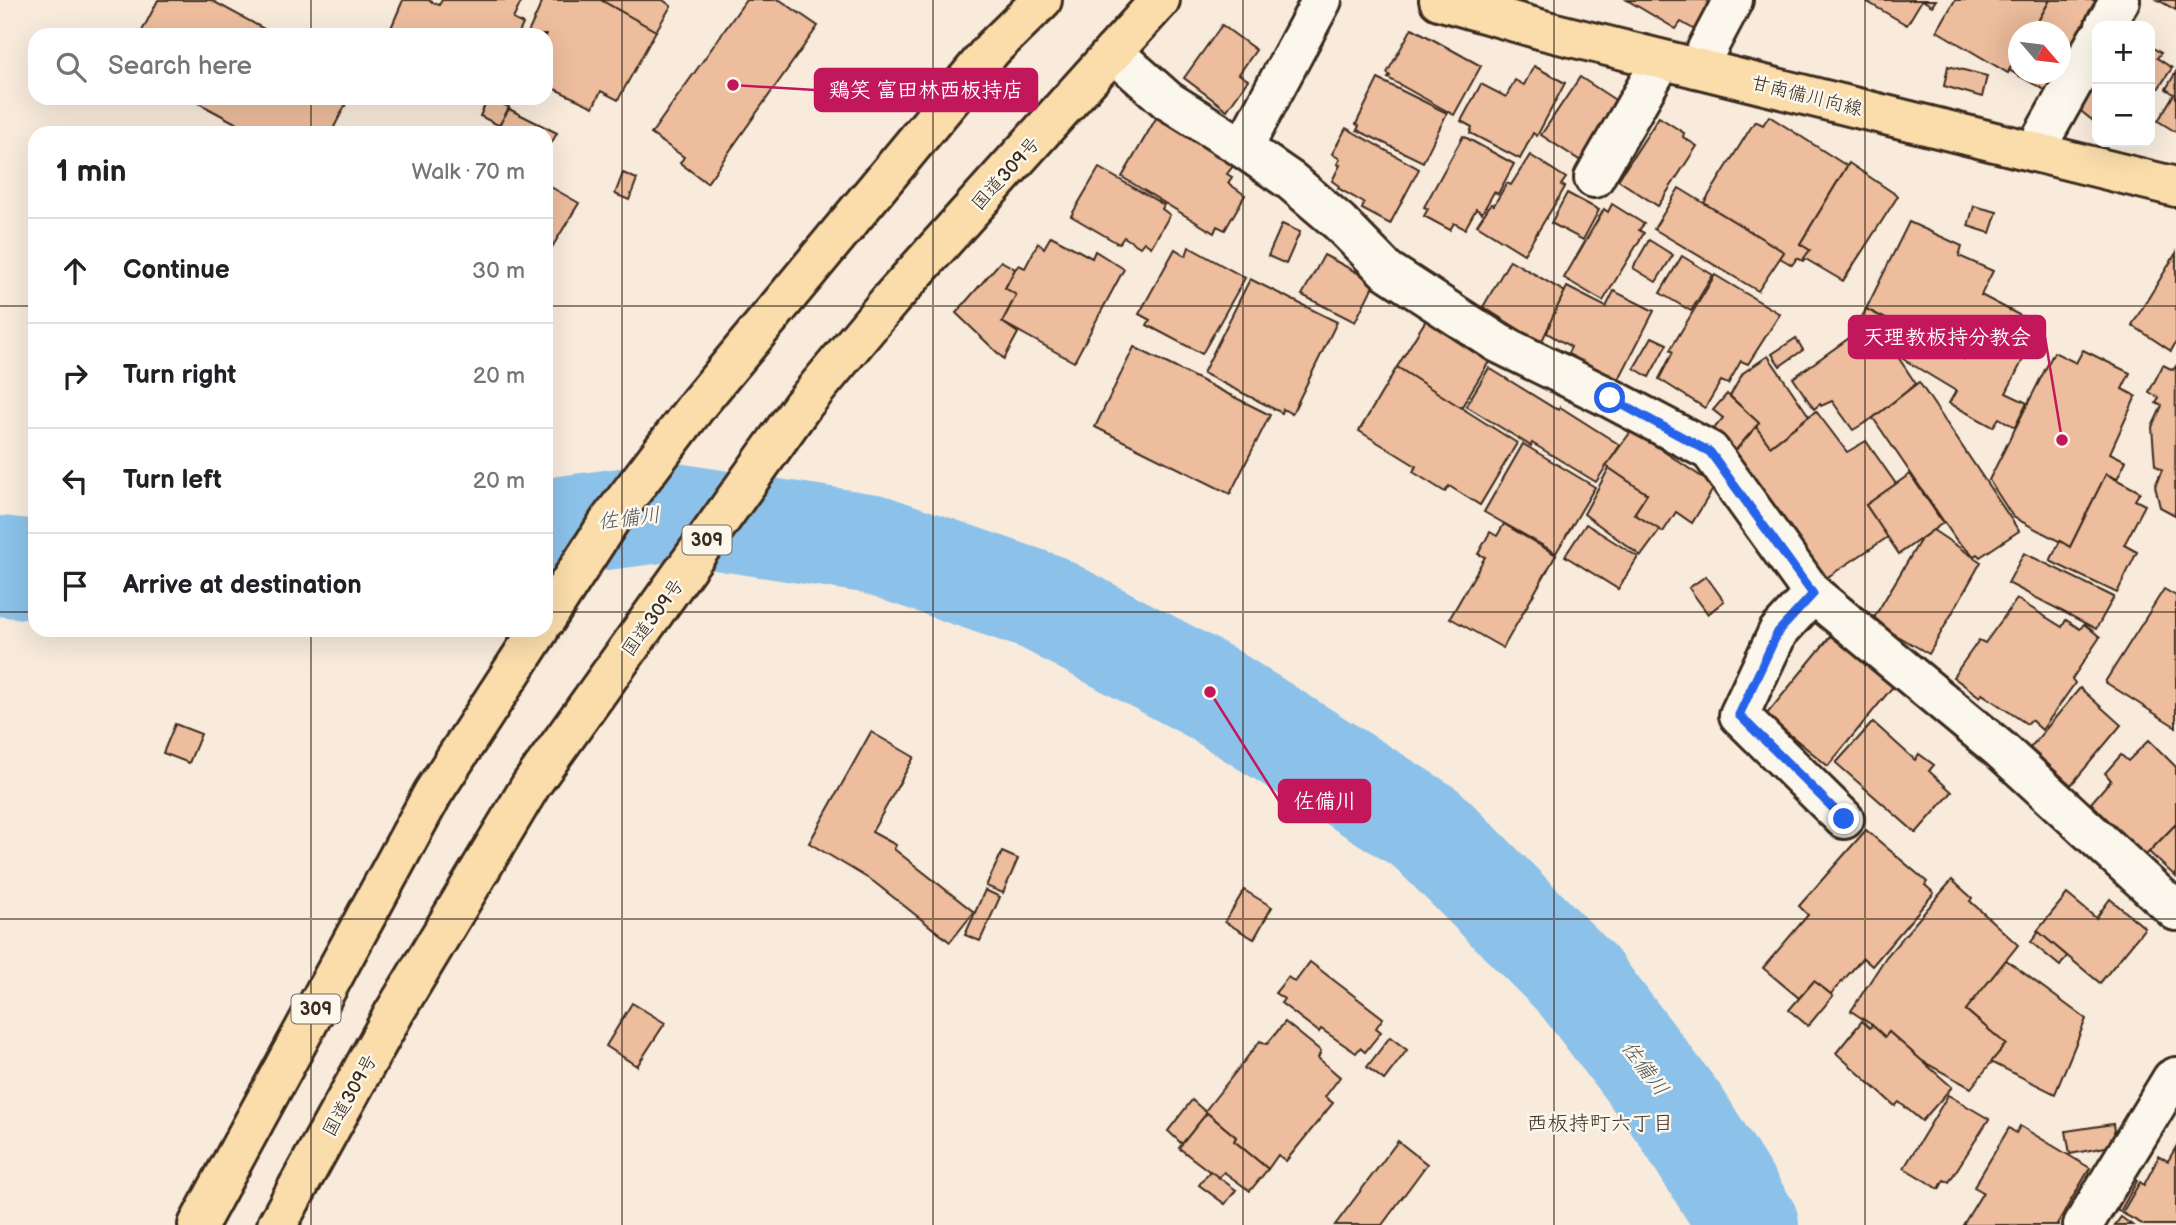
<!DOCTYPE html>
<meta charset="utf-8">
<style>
:root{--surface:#fff;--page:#f2f2f2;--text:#202124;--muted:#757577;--line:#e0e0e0}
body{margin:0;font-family:"Balsamiq Sans","Klee One",sans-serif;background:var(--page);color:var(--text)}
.controls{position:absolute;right:21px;top:21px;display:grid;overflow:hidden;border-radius:14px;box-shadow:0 7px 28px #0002}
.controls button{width:63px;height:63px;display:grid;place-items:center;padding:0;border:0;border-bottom:2px solid var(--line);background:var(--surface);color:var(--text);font:35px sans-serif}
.compass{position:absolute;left:2008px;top:21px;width:63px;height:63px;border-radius:50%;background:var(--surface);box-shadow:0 7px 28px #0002;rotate:118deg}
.stop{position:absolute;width:21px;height:21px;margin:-16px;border:5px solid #2563eb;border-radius:50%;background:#fff}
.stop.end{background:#2563eb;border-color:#fff;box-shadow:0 2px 7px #0008}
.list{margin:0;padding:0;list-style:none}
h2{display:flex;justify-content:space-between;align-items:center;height:91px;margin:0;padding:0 28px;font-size:30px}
h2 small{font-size:23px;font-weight:400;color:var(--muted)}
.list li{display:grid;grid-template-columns:46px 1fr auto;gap:21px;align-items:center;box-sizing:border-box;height:105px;padding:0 28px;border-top:2px solid var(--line)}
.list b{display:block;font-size:26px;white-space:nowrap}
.list em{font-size:23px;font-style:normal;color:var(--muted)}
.icon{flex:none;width:38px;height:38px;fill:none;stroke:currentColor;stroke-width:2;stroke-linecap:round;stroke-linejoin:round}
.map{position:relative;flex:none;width:2176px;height:1225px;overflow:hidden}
.search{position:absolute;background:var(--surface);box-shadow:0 7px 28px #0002;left:28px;top:28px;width:525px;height:77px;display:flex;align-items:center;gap:18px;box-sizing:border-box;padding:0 24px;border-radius:21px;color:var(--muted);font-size:26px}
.panel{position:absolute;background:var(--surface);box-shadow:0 7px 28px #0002;left:28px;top:126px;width:525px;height:511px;border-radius:21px}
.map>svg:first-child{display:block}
</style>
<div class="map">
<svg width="2176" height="1225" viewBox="0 0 2176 1225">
<rect width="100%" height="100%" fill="#f8ebdc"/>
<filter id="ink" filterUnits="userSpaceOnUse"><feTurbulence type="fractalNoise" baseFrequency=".0143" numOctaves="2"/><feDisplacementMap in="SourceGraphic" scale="14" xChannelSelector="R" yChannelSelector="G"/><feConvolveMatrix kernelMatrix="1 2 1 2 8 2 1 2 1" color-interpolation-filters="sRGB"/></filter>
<g filter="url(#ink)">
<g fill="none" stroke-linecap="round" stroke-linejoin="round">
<!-- river -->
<g stroke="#8cc2e9" stroke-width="100">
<polyline points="546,528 667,512 873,544 1041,602 1210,692 1426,828 1578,981 1680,1115 1749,1225"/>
<polyline points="0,566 35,570"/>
</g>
</g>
<!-- building -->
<g fill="#edbd9d" stroke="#3b2a1e" stroke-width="2" fill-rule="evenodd">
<polygon points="158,0 211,0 275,35 140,35"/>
<polygon points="403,0 428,0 439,5 442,0 522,0 513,19 523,24 518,35 388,35"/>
<polygon points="543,0 601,0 656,31 618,100 601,91 593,107 546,85 550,77 546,76 546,35 527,35"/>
<polygon points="601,0 663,0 671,6 656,31"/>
<polygon points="746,0 780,0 818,26 707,183 680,163 684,157 651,134"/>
<polygon points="1627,0 1713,0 1695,30 1681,22 1676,29"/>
<polygon points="1864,0 1936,0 1932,6 1922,0 1907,25"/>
<polygon points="1955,0 2050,0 2032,32 2018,32 2018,54 2008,73 1937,31"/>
<polygon points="2050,0 2106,0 2050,93 2009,70 2018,54 2018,74 2060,74 2060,32 2032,32"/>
<polygon points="2158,0 2176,0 2176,10"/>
<polygon points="1222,25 1256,50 1239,74 1248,80 1227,110 1184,78"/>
<polygon points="1412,28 1481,66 1454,115 1388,78 1390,76 1387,73"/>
<polygon points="2150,46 2161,53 2157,58 2172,68 2150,101"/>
<polygon points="1534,66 1565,83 1537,136 1533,133 1520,159 1470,133 1472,127 1461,121 1481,84 1506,97 1515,80 1524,85"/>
<polygon points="1948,66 1987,76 1982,97 1944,86"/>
<polygon points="2176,72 2176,132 2158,121 2174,94 2166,89"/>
<polygon points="1580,77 1623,105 1587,165 1541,135"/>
<polygon points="1378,79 1447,113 1423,162 1357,130 1359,126 1356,124"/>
<polygon points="2092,84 2097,88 2097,124 2077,108"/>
<polygon points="189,98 349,98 331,133 254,133"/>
<polygon points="488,98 509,107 500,126 480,116"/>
<polygon points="509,109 557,133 546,153 546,133 503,133 496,130"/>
<polygon points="1158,115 1236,162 1227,174 1232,177 1228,183 1245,195 1225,230 1217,226 1214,233 1122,177"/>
<polygon points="1769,116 1847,166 1800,244 1810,250 1803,261 1797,258 1792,265 1780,258 1784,252 1704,203 1755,121 1763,125"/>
<polygon points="1659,117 1684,133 1683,137 1697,146 1658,206 1618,180"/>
<polygon points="1346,128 1419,169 1390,224 1362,209 1364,203 1338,188 1339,186 1332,181 1340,165 1337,164 1340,159 1332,154"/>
<polygon points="1463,136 1514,164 1498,194 1494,192 1482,213 1476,209 1465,229 1454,223 1450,230 1424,216 1428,209 1424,207"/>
<polygon points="1530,155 1566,178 1561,185 1565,187 1561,194 1524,254 1477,225 1491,204 1494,205 1507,183 1511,185"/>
<polygon points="1849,163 1898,196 1843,281 1804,258 1810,250 1800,244"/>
<polygon points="1099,168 1164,205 1162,209 1170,215 1151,247 1144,242 1140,247 1124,237 1119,244 1071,216"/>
<polygon points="623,173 637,179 629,200 615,194"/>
<polygon points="549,186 579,203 546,257 546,191"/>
<polygon points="1679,188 1784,252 1758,291 1654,229"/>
<polygon points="1567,193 1599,210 1583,240 1551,223"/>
<polygon points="1612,204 1644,224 1639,230 1644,233 1603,301 1564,278 1604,209 1608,212"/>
<polygon points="1974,206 1997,212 1990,233 1968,226"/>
<path d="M1909,222L1962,246L1959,256L1993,271L1981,295L2040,326L2006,393L2027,403L2015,427L1999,418L1993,427L1949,403L1956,391L1903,359L1917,335L1866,309ZM1962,334L1974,341L1964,359L1953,352Z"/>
<polygon points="1282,224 1300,232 1286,264 1268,256"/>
<polygon points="1051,236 1092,258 1095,251 1124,269 1074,362 1002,322 1016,295 1005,288 1015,269 1019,265 1025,268 1038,243 1044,248"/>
<polygon points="1649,240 1673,255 1656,282 1633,268"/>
<polygon points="1189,247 1245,278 1202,354 1147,325 1150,320 1139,314 1175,249 1186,256"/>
<polygon points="2176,253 2176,342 2171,351 2132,325"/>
<polygon points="1324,255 1375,282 1355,322 1302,295"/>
<polygon points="1682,256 1713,275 1691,311 1660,293"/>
<polygon points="1510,260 1565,292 1541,343 1483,307"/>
<polygon points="1001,261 1015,269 1005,288 1016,295 1002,322 1018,333 1004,359 956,313"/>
<polygon points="1715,275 1780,314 1748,364 1741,361 1728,384 1721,381 1705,408 1659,379 1673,352 1670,350"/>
<polygon points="1250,279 1337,322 1292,414 1283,409 1282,413 1203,373"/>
<polygon points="1567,287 1606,307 1614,291 1654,311 1618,381 1567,355 1571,347 1547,333 1551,320"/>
<polygon points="1866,309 1917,335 1910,344 1895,337 1892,344 1864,328 1867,321 1861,319"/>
<polygon points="1426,320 1490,360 1461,408 1397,367"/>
<polygon points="1862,329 1881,356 1894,351 1916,384 1873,418 1853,430 1832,401 1821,406 1820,404 1814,409 1793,378"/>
<polygon points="1652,337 1667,344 1649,377 1634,368"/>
<polygon points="1796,338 1803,350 1780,366 1772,354"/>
<polygon points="1134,347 1270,415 1230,494 1095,427"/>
<polygon points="2083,350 2130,373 2122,389 2136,396 2110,453 2126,461 2117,479 2106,474 2070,547 2013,517 1989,480 2054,352 2076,363"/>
<polygon points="1768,356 1809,416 1770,446 1756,427 1759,423 1730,396 1743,373"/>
<polygon points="2163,365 2173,370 2176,366 2175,515 2160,507 2155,486 2162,470 2155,465 2152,427 2162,406 2156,403 2159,398 2149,392"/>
<polygon points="1397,367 1517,443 1480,505 1449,486 1445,492 1413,472 1416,466 1359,431"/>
<polygon points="1489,368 1554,408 1559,410 1560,407 1620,445 1596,482 1537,446 1532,443 1531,446 1466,406"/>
<polygon points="1919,382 2019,531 1980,557 1977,554 1974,556 1957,541 1873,418"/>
<polygon points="1727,394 1759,423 1735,451 1712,431 1723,418 1713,410"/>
<polygon points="1816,411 1847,452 1866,441 1896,484 1866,505 1888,537 1826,578 1813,566 1735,451 1756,427 1770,446"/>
<polygon points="1632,430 1715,486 1692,523 1676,512 1663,532 1634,514 1647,494 1606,466"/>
<polygon points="1523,444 1595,487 1556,553 1484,512"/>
<polygon points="1609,468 1647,494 1634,514 1660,530 1641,556 1584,514"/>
<polygon points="1910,474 1943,523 1899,554 1866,505"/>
<polygon points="2106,474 2140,492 2135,500 2145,505 2124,545 2137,552 2117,593 2050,561 2060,541 2070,547"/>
<polygon points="1504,524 1556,555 1503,648 1450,618 1485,557 1478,554 1490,532 1497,536"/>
<polygon points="1586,524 1638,557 1618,589 1565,556"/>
<polygon points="1933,530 1981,562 1929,654 1872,621 1921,539"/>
<polygon points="2024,553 2114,597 2096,629 2008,583"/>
<polygon points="1706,576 1724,601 1708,614 1689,588"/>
<polygon points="2164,589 2176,596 2176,727 2105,682"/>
<polygon points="2017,599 2062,627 2066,620 2080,629 2084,624 2100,637 2072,679 2075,683 2042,730 2031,720 2027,724 1982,694 1980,697 1953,677 1979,640 1985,643"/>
<polygon points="1834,632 1896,683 1828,766 1766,715"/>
<polygon points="2080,688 2121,725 2071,785 2030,748"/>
<polygon points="1873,722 1915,760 1919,754 1934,765 1929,771 1952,792 1916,833 1836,763"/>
<polygon points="175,724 201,734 189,763 163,753"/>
<polygon points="871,732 914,757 872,832 896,845 894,849 974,912 950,942 874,882 809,843"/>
<polygon points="2149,740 2176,767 2176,824 2144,857 2091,803 2111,780 2105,773 2121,755 2128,761"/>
<polygon points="2176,824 2176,877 2149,852"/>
<polygon points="1866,830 1927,882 1925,885 1934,893 1872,966 1863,958 1831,994 1814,981 1799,998 1763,968 1808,915 1799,906"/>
<polygon points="1002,852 1018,859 1003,893 986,886"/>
<polygon points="1952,880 1972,898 1970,901 2018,945 1966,1010 2006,1044 1971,1088 1922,1061 1889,1032 1885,1037 1872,1025 1851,1011 1886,957"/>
<polygon points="985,890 1000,897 980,941 965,935"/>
<polygon points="1244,890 1272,907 1254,939 1225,922"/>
<polygon points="2067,894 2096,918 2110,899 2145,928 2100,983 2037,931"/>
<polygon points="2039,932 2067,956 2060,966 2031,942"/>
<polygon points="2006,960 2086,1019 2055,1094 1991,1062 2006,1044 1966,1010"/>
<polygon points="1310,962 1383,1018 1376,1028 1381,1032 1365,1052 1360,1048 1356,1053 1321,1029 1319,1032 1281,1003 1284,999 1275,993 1288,977 1295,982"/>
<polygon points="1814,981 1833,996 1808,1026 1789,1010"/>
<polygon points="632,1003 665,1023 637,1066 606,1046"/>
<polygon points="1862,1021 1870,1028 1872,1025 1885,1037 1889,1032 1952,1087 1922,1121 1899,1102 1895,1106 1836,1053"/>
<polygon points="1285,1022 1321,1051 1318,1058 1340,1077 1325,1097 1333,1103 1286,1161 1278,1155 1268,1169 1234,1141 1236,1137 1205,1111 1260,1041 1267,1044"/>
<polygon points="1390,1037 1407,1050 1384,1080 1367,1067"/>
<polygon points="1948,1095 1989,1119 1949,1182 1944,1180 1939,1189 1904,1168"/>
<polygon points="1192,1100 1207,1113 1182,1144 1168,1131"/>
<polygon points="1207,1113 1236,1137 1234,1141 1268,1169 1250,1191 1224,1172 1218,1178 1179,1148"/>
<polygon points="2113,1124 2116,1145 2070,1154 2066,1131"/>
<polygon points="2020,1126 2090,1168 2057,1224 2059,1225 1963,1225 1983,1192 1974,1187 2009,1128 2016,1133"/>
<polygon points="1398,1141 1427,1164 1382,1225 1335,1225"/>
<polygon points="2176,1147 2176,1225 2144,1225 2122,1213 2140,1182 2144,1185 2159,1156 2168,1161"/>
<polygon points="1210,1171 1236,1190 1225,1204 1199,1185"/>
<polygon points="2128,1174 2137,1181 2120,1212 2109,1206"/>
<polygon points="2121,1217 2132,1225 2115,1225"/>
</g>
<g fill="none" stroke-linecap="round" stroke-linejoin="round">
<defs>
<g id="minor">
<polyline points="2105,26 2120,0"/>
<polyline points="1113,52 1167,100 1243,148 1291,181 1339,222 1386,270 1498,343 1610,398 1710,451 1813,594 2001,750 2176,911"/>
<polyline points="1697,68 1733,0"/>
<polyline points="1243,148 1322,0"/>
<polyline points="2034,152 2097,40"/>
<polyline points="1594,178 1662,60"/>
<polyline points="1813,594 1778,632 1739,715 1844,819"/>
<polyline points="2083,1225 2172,1079 2176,1077"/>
</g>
<polyline id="major" points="1439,0 1543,30 2176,187"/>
<g id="highway">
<polyline points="546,619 610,520 698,404 993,48 1042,0"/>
<polyline points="198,1225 433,793 539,630"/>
<polyline points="277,1225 394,1013 531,785 802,406 891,299 1160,0"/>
</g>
</defs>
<!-- minor casing -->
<use href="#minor" stroke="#3b2a1e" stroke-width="44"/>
<!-- major casing -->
<use href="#major" stroke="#3b2a1e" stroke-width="44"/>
<!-- highway casing -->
<use href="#highway" stroke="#3b2a1e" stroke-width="44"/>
<!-- minor -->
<use href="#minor" stroke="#fbf7ec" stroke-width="38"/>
<!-- major -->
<use href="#major" stroke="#faddab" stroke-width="38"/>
<!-- highway -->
<use href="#highway" stroke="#faddab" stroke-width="38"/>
</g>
</g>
<g fill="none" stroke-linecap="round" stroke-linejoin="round" filter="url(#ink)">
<!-- route -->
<polyline stroke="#2563eb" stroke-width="9" points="1610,398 1710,452 1813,594 1778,632 1739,715 1844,819"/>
</g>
<!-- grid -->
<path fill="none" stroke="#3b2a1e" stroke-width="2" stroke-opacity="0.55" d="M311,0V35M622,0V1225M933,0V1225M1243,0V1225M1554,0V1225M1865,0V1225M311,98V133M0,306H35M546,306H2176M0,612H35M546,612H2176M311,630V1225M0,919H2176"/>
<g text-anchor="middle" stroke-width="5" stroke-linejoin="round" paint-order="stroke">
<!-- shield labels -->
<g fill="#fbf7ec" stroke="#75685c" stroke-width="2">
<rect x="682.5" y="525.5" width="49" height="29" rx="5"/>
<rect x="291.5" y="994.5" width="49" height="29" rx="5"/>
</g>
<g font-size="18" font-weight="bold" fill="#3b2a1e">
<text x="707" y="546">309</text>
<text x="316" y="1015">309</text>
</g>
<!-- street labels -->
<g font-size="19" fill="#3b2a1e" stroke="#fbf7ec">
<text transform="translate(1807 95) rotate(14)" y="7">甘南備川向線</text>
<text transform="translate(1005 173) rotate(-48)" y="7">国道309号</text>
<text transform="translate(652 617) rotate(-54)" y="7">国道309号</text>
<text transform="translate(349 1095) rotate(-61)" y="7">国道309号</text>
</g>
<!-- water labels -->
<g font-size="21" font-style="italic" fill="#53585b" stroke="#fbf7ec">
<text transform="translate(629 518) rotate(-7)" y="7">佐備川</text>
<text transform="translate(1645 1068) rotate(53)" y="7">佐備川</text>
</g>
<!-- neighbourhood labels -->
<g font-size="21" fill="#3b2a1e" stroke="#fbf7ec">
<text x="1600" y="1130">西板持町六丁目</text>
</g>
</g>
<!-- callouts -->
<path fill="none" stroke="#c2185b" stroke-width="2.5" d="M733 85L815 90M2062 440L2045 337M1210 692L1279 801"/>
<g fill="#c2185b" stroke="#fbf7ec" stroke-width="2.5">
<circle cx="733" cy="85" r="7"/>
<circle cx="2062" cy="440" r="7"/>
<circle cx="1210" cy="692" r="7"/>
</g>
<g fill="#c2185b" stroke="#c2185b" stroke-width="2.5">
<rect x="815" y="69" width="222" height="42" rx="7"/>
<rect x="1849" y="316" width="196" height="42" rx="7"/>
<rect x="1279" y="780" width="91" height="42" rx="7"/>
</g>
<g font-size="21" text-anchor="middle" font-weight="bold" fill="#fff">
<text x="926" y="97">鶏笑 富田林西板持店</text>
<text x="1947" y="344">天理教板持分教会</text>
<text x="1325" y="808">佐備川</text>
</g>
</svg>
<div class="controls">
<button>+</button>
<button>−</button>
</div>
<svg class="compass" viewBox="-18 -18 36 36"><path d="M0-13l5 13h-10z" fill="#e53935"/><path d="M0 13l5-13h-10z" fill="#757577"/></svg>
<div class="stop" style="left:1610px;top:398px"></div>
<div class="stop end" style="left:1844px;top:819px"></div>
<div class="search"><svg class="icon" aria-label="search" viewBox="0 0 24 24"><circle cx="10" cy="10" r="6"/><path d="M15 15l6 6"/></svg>Search here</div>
<section class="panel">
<h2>1 min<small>Walk · 70 m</small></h2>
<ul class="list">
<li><svg class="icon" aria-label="ahead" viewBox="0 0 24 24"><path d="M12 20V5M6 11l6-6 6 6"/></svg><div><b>Continue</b></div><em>30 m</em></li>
<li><svg class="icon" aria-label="right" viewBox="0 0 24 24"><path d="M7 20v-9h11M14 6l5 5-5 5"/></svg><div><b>Turn right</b></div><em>20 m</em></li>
<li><svg class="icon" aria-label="left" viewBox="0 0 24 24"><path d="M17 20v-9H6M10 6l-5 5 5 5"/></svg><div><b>Turn left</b></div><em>20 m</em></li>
<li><svg class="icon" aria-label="arrive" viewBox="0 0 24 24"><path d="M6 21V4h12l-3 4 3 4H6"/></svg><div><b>Arrive at destination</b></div></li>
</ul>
</section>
</div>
